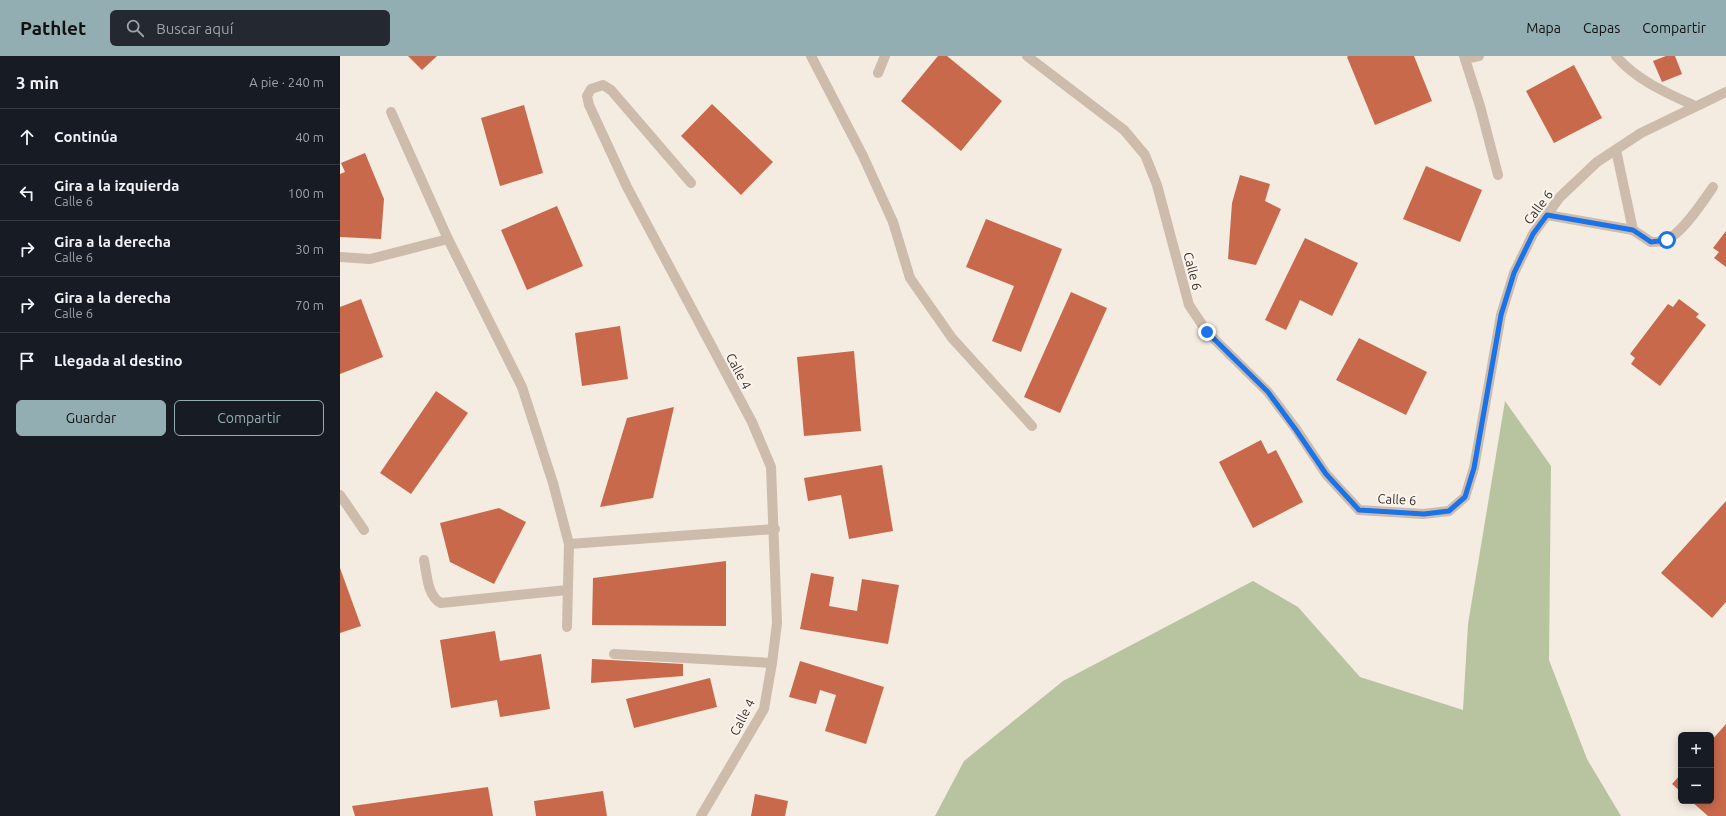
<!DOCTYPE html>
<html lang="es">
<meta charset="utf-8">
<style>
:root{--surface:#171b24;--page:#242831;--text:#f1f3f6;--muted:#9ea1a6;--line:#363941;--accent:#92aeb2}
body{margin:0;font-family:Ubuntu,sans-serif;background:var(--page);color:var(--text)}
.controls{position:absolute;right:12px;bottom:12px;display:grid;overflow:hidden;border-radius:6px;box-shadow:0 2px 10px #0003}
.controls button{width:36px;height:36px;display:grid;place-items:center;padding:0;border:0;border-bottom:1px solid var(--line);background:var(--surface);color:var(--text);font:20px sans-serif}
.stop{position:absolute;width:12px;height:12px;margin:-9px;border:3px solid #1a73e8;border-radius:50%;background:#fff}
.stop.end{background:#1a73e8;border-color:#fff;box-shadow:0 1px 4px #0008}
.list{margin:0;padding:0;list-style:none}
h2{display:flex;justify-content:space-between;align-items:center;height:52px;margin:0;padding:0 16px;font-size:17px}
h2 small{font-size:13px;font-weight:400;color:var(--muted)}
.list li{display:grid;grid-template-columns:26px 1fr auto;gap:12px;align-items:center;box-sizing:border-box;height:56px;padding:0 16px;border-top:1px solid var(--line)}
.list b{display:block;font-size:15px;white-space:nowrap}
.list p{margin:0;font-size:13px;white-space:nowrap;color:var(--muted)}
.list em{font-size:13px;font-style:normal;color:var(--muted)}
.actions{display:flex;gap:8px;padding:12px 16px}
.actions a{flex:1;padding:9px 0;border:1px solid var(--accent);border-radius:6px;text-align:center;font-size:14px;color:var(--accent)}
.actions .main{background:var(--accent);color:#111}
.icon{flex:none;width:22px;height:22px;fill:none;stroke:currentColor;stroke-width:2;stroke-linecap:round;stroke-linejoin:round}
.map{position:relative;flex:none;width:1386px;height:760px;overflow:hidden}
header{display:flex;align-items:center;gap:24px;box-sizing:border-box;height:56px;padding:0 20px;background:var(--accent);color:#111}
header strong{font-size:19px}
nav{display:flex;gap:22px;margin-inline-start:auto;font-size:14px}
.search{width:280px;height:36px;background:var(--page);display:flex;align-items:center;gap:10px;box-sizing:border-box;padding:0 14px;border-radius:6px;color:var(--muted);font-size:15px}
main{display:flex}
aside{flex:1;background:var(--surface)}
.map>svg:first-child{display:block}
</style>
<header>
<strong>Pathlet</strong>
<div class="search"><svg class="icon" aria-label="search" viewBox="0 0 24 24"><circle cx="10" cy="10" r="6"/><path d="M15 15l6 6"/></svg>Buscar aquí</div>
<nav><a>Mapa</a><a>Capas</a><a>Compartir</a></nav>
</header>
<main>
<aside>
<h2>3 min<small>A pie · 240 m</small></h2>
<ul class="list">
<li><svg class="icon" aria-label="ahead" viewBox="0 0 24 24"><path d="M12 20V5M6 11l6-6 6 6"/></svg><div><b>Continúa</b></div><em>40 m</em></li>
<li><svg class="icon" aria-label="left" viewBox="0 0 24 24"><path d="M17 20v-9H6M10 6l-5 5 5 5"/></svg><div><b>Gira a la izquierda</b><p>Calle 6</p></div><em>100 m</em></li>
<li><svg class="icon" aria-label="right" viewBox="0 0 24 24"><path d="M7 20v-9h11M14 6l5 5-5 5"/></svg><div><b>Gira a la derecha</b><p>Calle 6</p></div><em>30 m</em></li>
<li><svg class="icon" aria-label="right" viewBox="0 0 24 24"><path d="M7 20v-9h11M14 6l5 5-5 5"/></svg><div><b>Gira a la derecha</b><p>Calle 6</p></div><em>70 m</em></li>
<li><svg class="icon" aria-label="arrive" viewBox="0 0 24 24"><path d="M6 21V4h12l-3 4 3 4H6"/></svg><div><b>Llegada al destino</b></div></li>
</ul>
<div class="actions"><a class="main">Guardar</a><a>Compartir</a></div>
</aside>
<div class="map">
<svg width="1386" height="760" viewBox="0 0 1386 760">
<rect width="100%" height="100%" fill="#f4ebe1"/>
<!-- green -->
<polygon fill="#b8c4a0" points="1165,345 1211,410 1209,604 1247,703 1281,760 595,760 624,705 723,625 913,525 958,551 1020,621 1123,654 1128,568"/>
<!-- building -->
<g fill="#c8694b">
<polygon points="68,0 97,0 82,14"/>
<polygon points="598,0 607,0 662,45 621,95 561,45"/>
<polygon points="1008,0 1074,0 1092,45 1035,69 1007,1"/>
<polygon points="1326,0 1335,0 1342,18 1322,26 1313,5"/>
<polygon points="1234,9 1262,62 1214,87 1186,35"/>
<polygon points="372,48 433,106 401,139 341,80"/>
<polygon points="184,49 203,117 160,130 141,62"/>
<polygon points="25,97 44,143 41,183 0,181 0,118 5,116 1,107"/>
<polygon points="1086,110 1142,134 1120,186 1063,163"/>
<polygon points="900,119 930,128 925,145 941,153 916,209 888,203 892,147"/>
<polygon points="217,150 243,210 187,234 161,174"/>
<polygon points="646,163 722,193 681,296 652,285 674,230 626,211"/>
<polygon points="1386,175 1386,211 1374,202 1379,196 1373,192"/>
<polygon points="965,182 1018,207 992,260 960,244 946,274 925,264"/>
<polygon points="731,236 767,252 720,357 684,341"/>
<polygon points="21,243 43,301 0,318 0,251"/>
<polygon points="1339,243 1359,258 1356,261 1366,269 1320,330 1291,308 1295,302 1290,298 1328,248 1333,251"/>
<polygon points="280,270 288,323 242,330 235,277"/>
<polygon points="1019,282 1087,316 1066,359 996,324"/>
<polygon points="514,295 521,375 464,380 457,301"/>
<polygon points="96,335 128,357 71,438 40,417"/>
<polygon points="334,351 313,442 260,451 287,362"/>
<polygon points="921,384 928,398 936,394 963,446 913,472 879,406"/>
<polygon points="542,409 553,475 509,483 501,439 468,445 464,422"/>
<polygon points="1386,445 1386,546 1372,562 1321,517"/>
<polygon points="159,452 186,466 154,528 110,506 100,467"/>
<polygon points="386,505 386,570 252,569 253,522"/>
<polygon points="0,512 21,570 0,577"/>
<polygon points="471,517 494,521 489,550 517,555 522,523 559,529 548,588 460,573"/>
<polygon points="155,575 160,605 201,598 210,653 160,661 157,644 111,652 100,584"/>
<polygon points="252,603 343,608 343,620 251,627"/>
<polygon points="460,605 544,631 526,688 485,675 496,639 480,634 476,648 449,641"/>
<polygon points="370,622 377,651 294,672 286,643"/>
<polygon points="1386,668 1386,760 1368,760 1351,745 1371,745 1371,685"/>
<polygon points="1341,718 1341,736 1332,728"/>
<polygon points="148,731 153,760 15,760 12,750"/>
<polygon points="263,735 267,760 196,760 194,745"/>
<polygon points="415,738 448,745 445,760 411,760"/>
</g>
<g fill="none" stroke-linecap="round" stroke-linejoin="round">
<!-- lane -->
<g stroke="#cdbbac" stroke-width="10">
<polyline points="471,0 523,100 553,166 570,222 612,282 692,370"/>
<polyline points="538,17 545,0"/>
<polyline points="1207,159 1293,174 1276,94"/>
<path d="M1293,174L1311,186C1316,186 1322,186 1326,184C1342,178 1364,144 1373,131"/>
<polyline points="0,201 30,203 108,183"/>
<path d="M84,504C87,518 87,540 101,547L227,534"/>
<polyline points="274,598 432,607"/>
</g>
<!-- street -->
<g stroke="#cdbbac" stroke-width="10">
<polyline points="687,0 784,74 805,99 817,129 849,249 867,276 928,336 956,373 986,418 1019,454 1083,458 1109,455 1125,441 1134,412 1161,259 1174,217 1193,178 1220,141 1257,106 1301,77 1386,36"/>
<polyline points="1124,0 1140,50 1158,119"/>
<path d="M1276,0C1296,24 1327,37 1355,50"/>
<polyline points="1125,3 1139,0"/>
<polyline points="51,56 108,183 182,331 213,427 229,488 227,571"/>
<polyline points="351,127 271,34 263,29 251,33 247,40 249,49 287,131 412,366 431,411 437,567 432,607 424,653 361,760"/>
<polyline points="0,439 24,474"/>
<polyline points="229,488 435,473"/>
</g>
</g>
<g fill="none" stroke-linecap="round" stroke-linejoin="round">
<!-- route -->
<polyline stroke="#1a73e8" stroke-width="5" points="867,276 928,336 956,374 986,418 1019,454 1084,458 1109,455 1125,441 1134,412 1161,259 1174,217 1193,178 1207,159 1293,174 1311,186 1327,184"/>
</g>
<g text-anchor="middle" stroke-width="4" stroke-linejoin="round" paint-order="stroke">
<!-- street labels -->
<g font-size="13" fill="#3b302b" stroke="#fbf5ee">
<text transform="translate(1198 151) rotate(-53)" y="5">Calle 6</text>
<text transform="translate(853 215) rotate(75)" y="5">Calle 6</text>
<text transform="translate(399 315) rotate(62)" y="5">Calle 4</text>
<text transform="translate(1057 443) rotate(3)" y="5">Calle 6</text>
<text transform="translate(402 661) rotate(-63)" y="5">Calle 4</text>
</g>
</g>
</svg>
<div class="controls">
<button>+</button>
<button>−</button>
</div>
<div class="stop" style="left:1327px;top:184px"></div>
<div class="stop end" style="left:867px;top:276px"></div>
</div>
</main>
